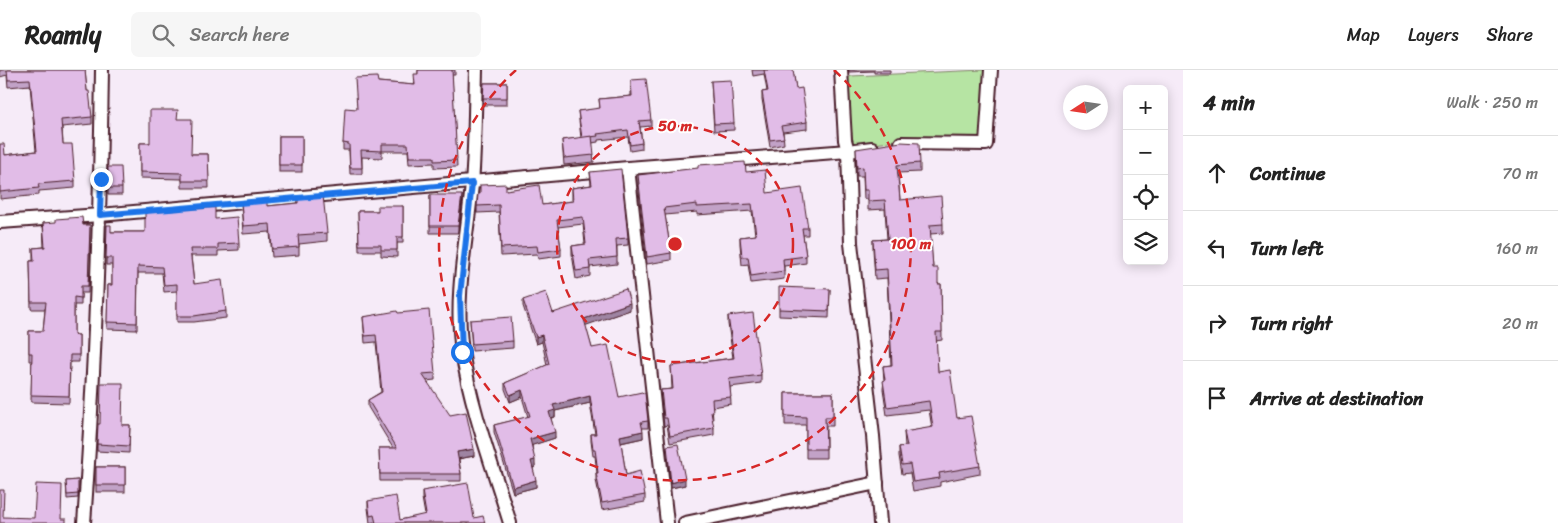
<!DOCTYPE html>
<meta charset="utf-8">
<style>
:root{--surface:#fff;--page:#f6f6f6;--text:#222;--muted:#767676;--line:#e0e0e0}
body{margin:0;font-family:Sriracha,sans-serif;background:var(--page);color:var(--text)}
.controls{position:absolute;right:15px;top:15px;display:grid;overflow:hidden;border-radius:8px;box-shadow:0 2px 12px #0003}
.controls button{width:45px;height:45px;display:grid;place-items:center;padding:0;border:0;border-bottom:1px solid var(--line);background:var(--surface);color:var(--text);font:25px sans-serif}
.compass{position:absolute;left:1063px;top:15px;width:45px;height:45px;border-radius:50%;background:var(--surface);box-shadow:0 2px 12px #0003;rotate:258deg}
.stop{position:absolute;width:15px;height:15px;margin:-11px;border:4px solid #1a73e8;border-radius:50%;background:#fff}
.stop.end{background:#1a73e8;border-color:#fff;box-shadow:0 1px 5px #0008}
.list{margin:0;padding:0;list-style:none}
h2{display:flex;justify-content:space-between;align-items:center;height:65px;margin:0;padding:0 20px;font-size:21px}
h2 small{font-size:16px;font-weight:400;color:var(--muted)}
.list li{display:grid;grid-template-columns:32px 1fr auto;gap:15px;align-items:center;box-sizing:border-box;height:75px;padding:0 20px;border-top:1px solid var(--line)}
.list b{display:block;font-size:19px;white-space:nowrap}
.list em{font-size:16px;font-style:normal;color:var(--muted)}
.icon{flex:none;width:28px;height:28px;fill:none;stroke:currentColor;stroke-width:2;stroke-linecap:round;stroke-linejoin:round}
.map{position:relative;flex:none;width:1183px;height:453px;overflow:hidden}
header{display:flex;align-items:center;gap:30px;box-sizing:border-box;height:70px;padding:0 25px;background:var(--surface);border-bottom:1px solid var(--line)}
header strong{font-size:24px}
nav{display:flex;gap:28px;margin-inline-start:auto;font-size:18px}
.search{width:350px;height:45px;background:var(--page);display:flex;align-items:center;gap:12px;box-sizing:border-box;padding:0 18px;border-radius:8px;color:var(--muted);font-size:19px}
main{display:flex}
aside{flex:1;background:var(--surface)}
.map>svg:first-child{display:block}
</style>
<header>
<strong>Roamly</strong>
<div class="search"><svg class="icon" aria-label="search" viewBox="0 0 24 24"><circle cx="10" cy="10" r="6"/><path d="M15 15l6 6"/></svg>Search here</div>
<nav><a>Map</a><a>Layers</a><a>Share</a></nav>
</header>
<main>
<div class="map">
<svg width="1183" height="453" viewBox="0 0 1183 453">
<rect width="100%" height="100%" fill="#f6ebf8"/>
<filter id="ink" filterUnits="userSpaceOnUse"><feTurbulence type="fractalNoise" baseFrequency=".02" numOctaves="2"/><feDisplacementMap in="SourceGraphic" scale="10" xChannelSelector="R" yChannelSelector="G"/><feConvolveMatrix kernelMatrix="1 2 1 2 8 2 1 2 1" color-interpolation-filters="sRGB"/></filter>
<g filter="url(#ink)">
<!-- green -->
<polygon fill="#b6e4a3" stroke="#808267" points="983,0 986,3 982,69 902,70 854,77 849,46 848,8 851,6"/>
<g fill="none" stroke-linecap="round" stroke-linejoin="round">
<defs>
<g id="minor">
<path d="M476,0C475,38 475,76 472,114C467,169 454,226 462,281C471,339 493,397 510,453"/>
<polyline points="841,0 845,70 848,81 851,173 873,366 880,453"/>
<polyline points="901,73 986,74 991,0"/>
<polyline points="628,98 667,453"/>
<polyline points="0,152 100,145 628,98 848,81 872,78"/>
<path d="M84,453C95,302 100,151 102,0"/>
<polyline points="685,453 877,413"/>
</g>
</defs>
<!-- minor casing -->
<use href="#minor" stroke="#4a1f2b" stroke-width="16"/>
<!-- minor -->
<use href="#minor" stroke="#fff" stroke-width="12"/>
</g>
<!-- wall -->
<g fill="#c2a2c7" stroke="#4a1f2b">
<polygon points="0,0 85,0 87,21 92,47 92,54 62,57 63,74 75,111 75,118 39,121 39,125 0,129 0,74 5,85 36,81 30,15 8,17 7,5 0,7"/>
<polygon points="418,0 455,0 455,5 452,5 457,97 434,98 434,93 409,94 408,81 382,81 382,88 362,87 362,104 350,104 349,80 343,80 343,73 356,39 378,12 414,15 418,4"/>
<polygon points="752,0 793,0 796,19 807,52 807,59 783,62 784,74 770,77 762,29 762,22 767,21 764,4 753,6"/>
<polygon points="849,0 890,0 890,3 874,3 874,1 849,2"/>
<polygon points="631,10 651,50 651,56 640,57 642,73 642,79 630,81 628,67 598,70 598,72 592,73 594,92 564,95 562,70 581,68 578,41 600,39 599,29 631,26"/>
<polygon points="711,11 734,53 734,60 714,61"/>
<polygon points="484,13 507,13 507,35 483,35"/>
<polygon points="177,49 191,84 208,84 209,118 182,118 182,109 140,108 140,73 150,73"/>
<rect x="279" y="66" width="23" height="36"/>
<polygon points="856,79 920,93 920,102 898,103 900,130 943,154 943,163 930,164 933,198 938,214 941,214 942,270 936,271 938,302 957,348 980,396 980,404 940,412 940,416 913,421 910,403 902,404 899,386 899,377 905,376 904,362 932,358 929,340 887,345 883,319 884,311 883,296 891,295 887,208 875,209 873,179 873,170 887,169 885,139 868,140 868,129 864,129 863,106 857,106"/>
<polygon points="108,97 122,118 122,125 108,125"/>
<polygon points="590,102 628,168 628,175 617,176 617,194 590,197 590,206 576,209 572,184 572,176 585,174 583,154 558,157 561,179 561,186 538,189 537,184 501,186 499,142 477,143 477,136 480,124 506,120 542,135 572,131 572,118 591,115"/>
<polygon points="746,102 767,123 808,158 808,165 803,165 806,186 806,193 784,196 784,209 751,213 748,194 742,195 740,174 740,167 755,165 752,141 697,145 697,142 665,145 671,183 671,190 647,194 638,112 638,105"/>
<polygon points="430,125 462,132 458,163 430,163"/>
<polygon points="298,128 327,163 327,171 299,174 299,185 272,187 270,162 243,164 241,132 267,136 298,133"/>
<polygon points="403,136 403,173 397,173 397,187 381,186 381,181 359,181 358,141 378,141"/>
<polygon points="215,149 239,173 239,180 218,181 218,186 191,186 194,214 226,241 226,248 194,252 177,252 177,221 164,222 162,203 138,203 137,260 107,259 108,215 112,215 112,195 106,195 107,155 111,162 145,162"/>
<polygon points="43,153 90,155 88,223 81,223 81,235 74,235 74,265 79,265 79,292 70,292 69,333 31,332 32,291 29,291 29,261 43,261 45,239 31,239 30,191 33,191 33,178 44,177"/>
<polygon points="830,219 829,248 779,246 779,239"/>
<polygon points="523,230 553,243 630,240 585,255 592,278 619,327 648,351 648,358 642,358 643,368 621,373 626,405 645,425 645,432 602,440 596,410 596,403 597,403 595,386 593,386 591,371 591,364 595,364 590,333 555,341 555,347 551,348 555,368 532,375 535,397 533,398 536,417 513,423 494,362 494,355 528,347 522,327 510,332 505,319 505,313 547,295 542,272 536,274 523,236"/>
<polygon points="398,243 435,303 435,310 426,311 474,386 459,389 461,404 461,411 380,411 379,378 393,378 368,337 368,330 381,322 376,272 365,273 363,247"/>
<polygon points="728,246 761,305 761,313 730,317 731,334 712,337 713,350 712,350 714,358 714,365 670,373 667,355 664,356 661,328 661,320 672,319 671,296 733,288 728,254"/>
<polygon points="470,250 513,271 513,278 472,281"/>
<polygon points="785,323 833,323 833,356 826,356 826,388 806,388 806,355 785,355"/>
<polygon points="123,355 130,355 129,383 97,381 97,374"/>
<polygon points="667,376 685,415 671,418"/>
<rect x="96" y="397" width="29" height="25"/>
<polygon points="78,410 78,428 67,429 66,411"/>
<polygon points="422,421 474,448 485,453 375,453 374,452 370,453 368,438 368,431 400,450 425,445 422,428"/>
</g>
<!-- shaded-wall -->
<g fill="#9e84a2" stroke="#4a1f2b">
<polygon points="462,125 462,132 458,163 458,156"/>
<polygon points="630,233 630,240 584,256 584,249"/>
<polygon points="542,265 542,272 536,274 536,267"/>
<polygon points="522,320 522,327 510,332 510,325"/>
<polygon points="590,326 590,333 555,341 555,347 549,348 549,342 553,335"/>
<polygon points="643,361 643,368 620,373 620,366"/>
<polygon points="555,362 555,368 530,376 530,369"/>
<polygon points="474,379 474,386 457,389 457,382"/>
<polygon points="535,390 535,397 531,398 531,391"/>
<polygon points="685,409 685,415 671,418 671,413"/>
<polygon points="536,410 536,417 513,423 513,417"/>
</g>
<!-- building -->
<g fill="#e1bce7" stroke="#4a1f2b">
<polygon points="7,0 85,0 87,21 89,21 92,47 61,50 63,74 72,74 75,111 38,114 39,118 0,122 0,74 4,74 5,85 37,81 30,9 8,10"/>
<polygon points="418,0 452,0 457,90 434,91 434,87 409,87 408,74 382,74 382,81 361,80 362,98 350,98 349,74 343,73 345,38 357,39 355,8 377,7 378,12 415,15 414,4 418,4"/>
<polygon points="764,0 793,0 796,19 802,18 807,52 781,56 784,68 770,70 762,22 768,21"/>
<polygon points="646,9 651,50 639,51 642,73 630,75 628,60 597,64 598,66 582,68 578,41 600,38 599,29 632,26 631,10"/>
<polygon points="731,10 734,53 714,54 711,11"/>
<polygon points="484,13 507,13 507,28 483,28"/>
<polygon points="150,40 178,40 177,49 192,49 191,84 208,84 209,111 182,111 182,103 140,102 140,73 150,73"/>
<rect x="279" y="66" width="23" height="29"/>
<polygon points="592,66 594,85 564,88 562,70"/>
<polygon points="901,72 919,73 920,93 897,95 900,130 941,126 943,154 930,155 933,198 938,198 938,214 941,214 942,262 936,262 938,302 950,300 957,348 971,346 980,396 939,403 940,408 913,412 910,394 902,395 899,377 907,376 904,362 933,357 929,331 887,337 883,311 885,310 883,296 892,295 887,199 875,200 873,170 888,169 885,130 868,131 868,120 864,120 863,97 857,98 856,79"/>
<polygon points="745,92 746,102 765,100 767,123 802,118 808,158 802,158 806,186 783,189 784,201 751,206 748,187 742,187 740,167 756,165 752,134 697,137 697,134 664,138 671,183 647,187 638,105 698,98 698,95"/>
<polygon points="108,97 121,97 122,118 108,118"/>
<polygon points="621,99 628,168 616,169 617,187 589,190 590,199 576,201 572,176 586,174 583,147 557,150 561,179 538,182 537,176 501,178 499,135 477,136 478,124 480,124 480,115 506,114 506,120 539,115 542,135 573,131 572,118 592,115 590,102"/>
<polygon points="323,125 327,163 298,165 299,177 272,179 270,154 243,156 241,132 267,130 267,136 298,133 298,128"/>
<polygon points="430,125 462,125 458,156 430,156"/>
<polygon points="378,136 403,136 403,167 397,167 397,180 381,180 381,175 359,175 358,141 378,141"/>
<polygon points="215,137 215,149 237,147 239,173 218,174 218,179 190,179 194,214 222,210 226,241 194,246 177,246 177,214 164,215 162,197 138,196 137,253 107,252 108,215 112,215 112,188 106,188 107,155 111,155 111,162 145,162 145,142"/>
<polygon points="82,147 83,155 90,155 88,216 81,216 81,228 74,227 74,265 79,265 79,285 70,285 69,326 31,325 32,283 29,283 29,261 43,261 46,232 31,232 30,191 34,191 33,178 45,177 43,153 56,152 56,149"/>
<polygon points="779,217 830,219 829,241 779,239"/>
<polygon points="626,219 630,233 584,249 592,278 608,275 619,327 642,322 643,323 645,323 648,351 641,352 643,361 620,366 626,405 640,401 645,425 602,433 596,403 598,403 595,379 593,379 591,364 596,364 590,326 553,335 555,340 549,342 555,362 530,369 535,390 531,391 536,410 513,417 494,355 530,346 522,320 510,325 505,313 549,294 542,265 536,267 523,230 546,222 553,243"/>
<polygon points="429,240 435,303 422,304 450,345 466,342 474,379 457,382 461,404 380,404 379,378 397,378 368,330 382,322 376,265 365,266 363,247 397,241 398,243"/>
<polygon points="753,243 761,305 729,309 731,327 712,329 713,342 711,342 714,358 670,366 667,348 664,348 661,320 673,319 671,296 734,288 728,246"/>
<polygon points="511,247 513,271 472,274 470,250"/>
<polygon points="101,313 123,313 122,355 130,355 129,376 97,374 98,354 100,354"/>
<polygon points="785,323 833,323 833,347 825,347 826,379 806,379 806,347 785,346"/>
<polygon points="678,374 685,409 671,413 667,376"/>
<rect x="96" y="397" width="29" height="18"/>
<polygon points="78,410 78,424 67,425 66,411"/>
<polygon points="468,413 474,448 483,446 485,453 376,453 374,445 370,446 368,431 396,426 400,450 426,444 422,421"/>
<polygon points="36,414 62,415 61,449 66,449 66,453 0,453 0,420 4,420 3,447 34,448"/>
</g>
</g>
<g fill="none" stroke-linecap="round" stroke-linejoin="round" filter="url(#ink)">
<!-- route -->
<polyline stroke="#1a73e8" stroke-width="6" points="101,109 100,145 472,113 460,226 462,282"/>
</g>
<!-- distance rings -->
<g fill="none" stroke="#d62828" stroke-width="2.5" stroke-dasharray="9 6">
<circle cx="675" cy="174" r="118"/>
<path d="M834 0A236 236 0 1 1 516 0"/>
</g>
<circle cx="675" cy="174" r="8" fill="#d62828" stroke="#fff" stroke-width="2.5"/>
<g font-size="15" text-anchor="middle" font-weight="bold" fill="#d62828" stroke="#fff" stroke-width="4" stroke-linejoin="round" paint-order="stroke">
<text x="675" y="61">50 m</text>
<text x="911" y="179">100 m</text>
</g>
</svg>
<div class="controls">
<button>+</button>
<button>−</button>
<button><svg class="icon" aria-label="locate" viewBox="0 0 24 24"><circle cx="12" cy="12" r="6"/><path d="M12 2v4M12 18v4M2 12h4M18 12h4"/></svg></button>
<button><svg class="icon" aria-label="layers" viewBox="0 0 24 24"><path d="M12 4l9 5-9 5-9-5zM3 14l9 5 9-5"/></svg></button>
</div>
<svg class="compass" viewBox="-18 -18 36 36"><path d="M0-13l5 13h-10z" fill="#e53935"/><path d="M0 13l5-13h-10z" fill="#767676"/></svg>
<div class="stop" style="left:462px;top:282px"></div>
<div class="stop end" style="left:101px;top:109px"></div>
</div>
<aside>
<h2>4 min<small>Walk · 250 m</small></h2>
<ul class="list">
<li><svg class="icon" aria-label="ahead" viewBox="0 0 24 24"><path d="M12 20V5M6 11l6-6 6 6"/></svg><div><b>Continue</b></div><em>70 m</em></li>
<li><svg class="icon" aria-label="left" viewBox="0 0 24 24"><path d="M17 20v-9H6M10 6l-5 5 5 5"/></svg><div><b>Turn left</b></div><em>160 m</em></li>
<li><svg class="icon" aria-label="right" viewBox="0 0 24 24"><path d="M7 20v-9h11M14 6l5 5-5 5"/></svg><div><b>Turn right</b></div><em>20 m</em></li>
<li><svg class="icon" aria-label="arrive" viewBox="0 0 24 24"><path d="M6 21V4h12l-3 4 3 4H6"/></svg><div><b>Arrive at destination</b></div></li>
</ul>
</aside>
</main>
